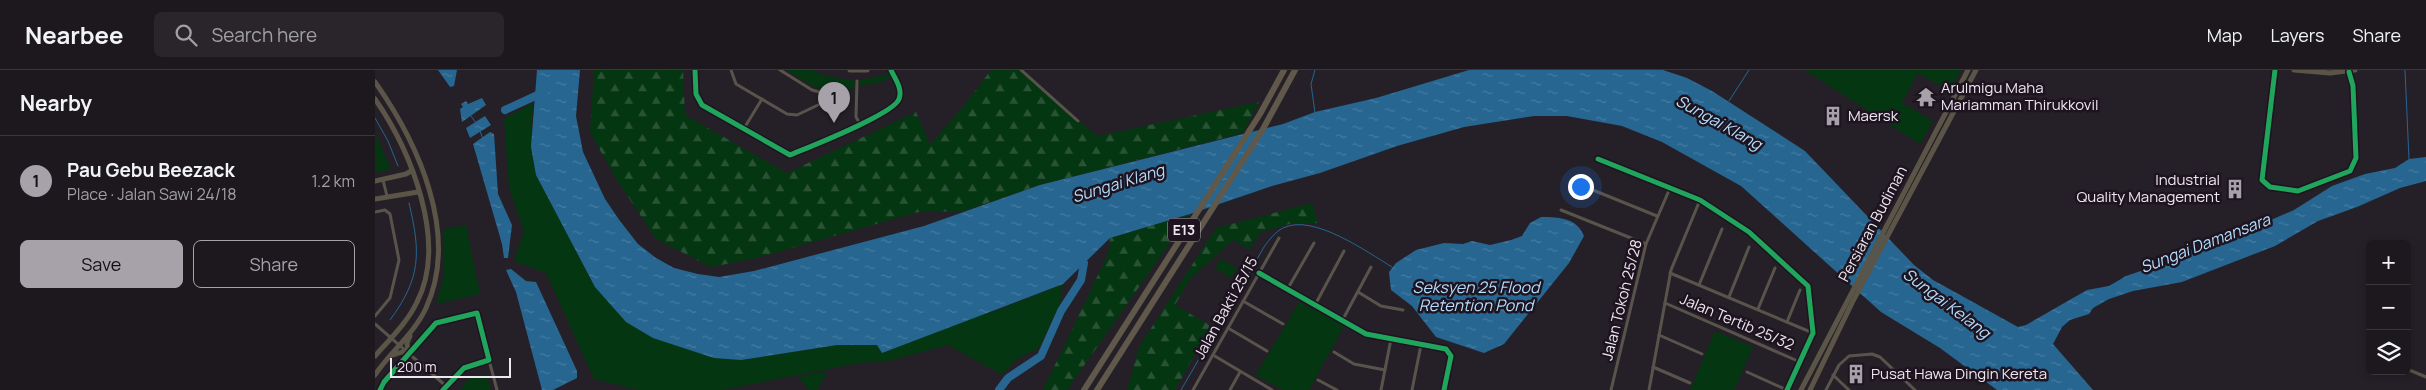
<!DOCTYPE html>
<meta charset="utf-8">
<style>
:root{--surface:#1c181d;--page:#29252a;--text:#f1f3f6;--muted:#a0a0a4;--line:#3a373b;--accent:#a7a1aa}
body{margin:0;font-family:Manrope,sans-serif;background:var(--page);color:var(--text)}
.controls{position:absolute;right:15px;bottom:15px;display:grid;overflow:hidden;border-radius:8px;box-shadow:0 2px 8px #0003}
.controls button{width:45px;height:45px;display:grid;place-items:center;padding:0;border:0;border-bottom:1px solid var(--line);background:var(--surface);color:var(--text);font:25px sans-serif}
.scale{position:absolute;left:15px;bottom:12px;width:121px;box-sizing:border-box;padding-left:5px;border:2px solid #ede7f0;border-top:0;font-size:14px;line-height:18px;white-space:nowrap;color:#ede7f0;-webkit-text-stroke:4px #1d1420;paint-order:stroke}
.you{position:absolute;left:1205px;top:116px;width:18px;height:18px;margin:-12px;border:4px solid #fff;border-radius:50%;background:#1a73e8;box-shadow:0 0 0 8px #1a73e833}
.badge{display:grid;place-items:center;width:32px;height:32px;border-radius:50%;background:var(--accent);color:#111;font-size:16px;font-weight:700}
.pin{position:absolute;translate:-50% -41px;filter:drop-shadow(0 1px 2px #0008)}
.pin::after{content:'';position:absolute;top:26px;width:18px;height:15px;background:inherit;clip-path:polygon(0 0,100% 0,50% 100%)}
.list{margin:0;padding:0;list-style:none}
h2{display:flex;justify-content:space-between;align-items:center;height:65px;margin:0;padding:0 20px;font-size:21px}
h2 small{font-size:16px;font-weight:400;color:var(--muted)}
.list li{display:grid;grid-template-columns:32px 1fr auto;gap:15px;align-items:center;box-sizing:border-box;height:90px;padding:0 20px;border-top:1px solid var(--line)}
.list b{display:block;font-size:19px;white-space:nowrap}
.list p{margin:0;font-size:16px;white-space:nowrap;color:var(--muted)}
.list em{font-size:16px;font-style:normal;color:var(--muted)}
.actions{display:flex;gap:10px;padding:15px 20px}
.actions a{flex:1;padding:11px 0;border:1px solid var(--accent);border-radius:8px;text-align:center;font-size:18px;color:var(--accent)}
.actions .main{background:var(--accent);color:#111}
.icon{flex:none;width:28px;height:28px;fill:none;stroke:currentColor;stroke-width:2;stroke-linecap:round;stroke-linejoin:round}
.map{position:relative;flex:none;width:2051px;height:320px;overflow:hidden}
header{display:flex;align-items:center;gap:30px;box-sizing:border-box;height:70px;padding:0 25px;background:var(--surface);border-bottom:1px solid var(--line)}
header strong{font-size:24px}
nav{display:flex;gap:28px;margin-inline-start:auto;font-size:18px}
.search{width:350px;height:45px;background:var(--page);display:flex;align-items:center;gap:12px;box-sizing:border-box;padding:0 18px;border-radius:8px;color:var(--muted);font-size:19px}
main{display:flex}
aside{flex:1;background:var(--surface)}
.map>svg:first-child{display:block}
</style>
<header>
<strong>Nearbee</strong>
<div class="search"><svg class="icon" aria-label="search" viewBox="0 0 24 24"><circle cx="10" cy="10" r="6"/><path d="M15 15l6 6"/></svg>Search here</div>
<nav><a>Map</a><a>Layers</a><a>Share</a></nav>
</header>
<main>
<aside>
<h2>Nearby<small></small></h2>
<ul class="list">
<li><span class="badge">1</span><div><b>Pau Gebu Beezack</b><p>Place · Jalan Sawi 24/18</p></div><em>1.2 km</em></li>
</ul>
<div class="actions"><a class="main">Save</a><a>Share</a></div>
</aside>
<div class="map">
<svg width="2051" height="320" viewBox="0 0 2051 320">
<defs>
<pattern id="forest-firs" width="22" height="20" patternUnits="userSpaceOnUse" patternTransform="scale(1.25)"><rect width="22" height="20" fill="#053612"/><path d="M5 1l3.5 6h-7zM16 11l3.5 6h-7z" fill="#2a5335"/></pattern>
<pattern id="water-ripples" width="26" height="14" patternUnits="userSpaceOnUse" patternTransform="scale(1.25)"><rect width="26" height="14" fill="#266691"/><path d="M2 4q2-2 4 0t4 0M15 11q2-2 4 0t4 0" fill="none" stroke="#467ca1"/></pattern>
</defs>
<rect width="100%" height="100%" fill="#252027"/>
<!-- green -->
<g fill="#053612">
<polygon points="411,0 438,0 447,5 480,11 479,18 459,25 438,16"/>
<path d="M514,0L517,7C507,13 496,15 485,15L484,10L512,5Z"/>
<polygon points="1430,0 1586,0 1575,21 1543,3 1527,33 1558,51 1545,74"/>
<polygon points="158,33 156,77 161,105 220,217 366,290 462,275 502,275 620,241 688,214 685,234 664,278 642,289 627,305 573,275 513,291 484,293 347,320 263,320 219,309 171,203 139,191 149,161 134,118 129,49"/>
<polygon points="0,63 16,99 0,103"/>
<polygon points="91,155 105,224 61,234 68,209 69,159"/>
<polygon points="846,189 862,198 856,208 840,198"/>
<polygon points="924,232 969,256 934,320 908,320 881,305"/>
<polygon points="1340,261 1378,277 1359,320 1315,320"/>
<polygon points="453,301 442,320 434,320 423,307"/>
<polygon points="111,304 116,320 85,320 95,308"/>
</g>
<!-- forest -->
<g fill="url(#forest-firs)">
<polygon points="219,0 308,0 310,45 412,103 541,42 555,74 588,37 616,0 646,0 722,66 884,32 868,63 665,115 586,142 547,141 382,188 336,197 281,169 240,107 215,62"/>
<polygon points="451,9 478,13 471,21 459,25 449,20"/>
<polygon points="937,133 943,153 914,154 886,162 874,179 858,170 815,209 800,235 836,256 800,320 752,320 764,277 841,158"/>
<polygon points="815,144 692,320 668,320 733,184 735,168"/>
</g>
<!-- water -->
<g fill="url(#water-ripples)">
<polygon points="63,0 82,0 79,16 75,17"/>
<polygon points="162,0 205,0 201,46 208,82 230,129 245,151 263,174 281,188 299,198 323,204 344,207 379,201 549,156 665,115 908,54 940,42 1001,28 1094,0 1288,0 1312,8 1337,21 1430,81 1539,195 1558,210 1643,257 1651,255 1712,220 1734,216 1751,206 1795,191 1814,181 1859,166 1919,140 1957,116 1990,104 2020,98 2034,89 2051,87 2051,111 2025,118 1982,137 1943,151 1900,176 1807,212 1758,221 1734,229 1718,238 1714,244 1695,250 1687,257 1678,274 1718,320 1622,320 1565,278 1506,242 1366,116 1287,72 1247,56 1192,46 1159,46 1089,57 1022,76 945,103 897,116 815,144 735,168 688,214 507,283 502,275 462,275 366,290 339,288 278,268 251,252 220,217 161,105 156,77"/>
<polygon points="107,28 111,35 87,52 85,39 88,37 86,34 91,31 93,34"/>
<polygon points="110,46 116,55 95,68 91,58"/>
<polygon points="115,62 119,64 123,124 137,155 133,188 129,188 127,174 98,74"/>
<path d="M1166,147C1184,147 1202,148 1209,166L1194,193L1129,274L1109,283L1061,267L1037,236L1016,220L1014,202L1021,193L1041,180L1069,173L1088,174L1097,171L1115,175L1136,170L1147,166L1155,153Z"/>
<polygon points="136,199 151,211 161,212 202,301 202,308 178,320 167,320 141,222 131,200"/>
</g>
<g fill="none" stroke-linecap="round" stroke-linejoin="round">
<!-- stream -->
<g stroke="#266691" stroke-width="1">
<polyline points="2030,0 2034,89"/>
<polyline points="1354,31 1374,0"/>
<polyline points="940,43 936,14 940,0"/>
<polyline points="96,46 101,53"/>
<polyline points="0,48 13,71 23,96"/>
<polyline points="105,61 108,69"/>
<path d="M15,250C46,208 46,183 34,133"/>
<path d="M806,320L889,177C894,170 900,162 908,158C938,143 992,182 1017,197"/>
</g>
<!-- river -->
<g stroke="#266691" stroke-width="8">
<polyline points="130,40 169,22"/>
<polyline points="624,320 633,308 666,286 686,241 706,210 709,193 702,185"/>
</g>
<!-- street -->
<g stroke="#59544b" stroke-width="3">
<path d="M320,0L321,24L327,35L415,85C434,77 519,44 524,29C528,19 520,9 516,0"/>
<polyline points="356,0 361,14 412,44 422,45 466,24"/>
<polyline points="405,0 437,20 455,25 456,28"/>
<polyline points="646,0 703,51"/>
<polyline points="1900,0 1887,110 1895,117 1923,121 1975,101 1981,88 1978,16 1974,2"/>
<polyline points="482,11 481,47 485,54"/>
<polyline points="368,60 387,29"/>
<polyline points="1223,89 1325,130 1374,162 1433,216 1438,263 1412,320"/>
<polyline points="8,110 12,126"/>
<polyline points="1203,114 1282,146"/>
<polyline points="1186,140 1271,174"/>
<polyline points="0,142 10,140 15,144 24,190 15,228 0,246"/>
<polyline points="884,203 991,264 1071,279 1076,286 1069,320"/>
<polyline points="1295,203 1438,263"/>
<polyline points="1324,215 1347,159"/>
<polyline points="912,220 939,173"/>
<polyline points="983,222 1006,236 1028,240"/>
<polyline points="1354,227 1374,177"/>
<polyline points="868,231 908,254"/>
<polyline points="1290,233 1425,292"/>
<polyline points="940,235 969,181"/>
<polyline points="1383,239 1400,198"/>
<polyline points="967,251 996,197"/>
<polyline points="1412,252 1425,220"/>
<polyline points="0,254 71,316"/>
<polyline points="853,258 892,281"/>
<polyline points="1284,265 1327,284"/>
<polyline points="959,282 979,294 1010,300"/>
<polyline points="838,285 897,320"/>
<polyline points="114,290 122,320"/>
<polyline points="1278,297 1315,313"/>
<polyline points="2032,299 2051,307"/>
<polyline points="1372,302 1412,320"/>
<polyline points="1458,305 1474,320"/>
<polyline points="943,310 962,320"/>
<polyline points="5,320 9,312 61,253 102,243 114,290 89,298 68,320"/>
<polyline points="818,320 904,168"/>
<polyline points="855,320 865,302"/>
<polyline points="1006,320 1016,269"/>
<polyline points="1037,320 1046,275"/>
<polyline points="1236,320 1271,174 1295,118"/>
<polyline points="1274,320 1296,200 1325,130"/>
<polyline points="1451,320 1464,295 1474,286 1497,284 1505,287 1540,320"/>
</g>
<!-- secondary -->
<g stroke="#5b5548" stroke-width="5">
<polyline points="475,0 492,0"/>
<polyline points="1919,0 1955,3 1980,0"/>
<path d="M0,12C43,73 85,164 51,238C39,264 15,282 0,305"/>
<path d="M0,29C36,81 73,172 42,232C32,253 15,269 0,286"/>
<polyline points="0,111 31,104 36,101"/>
<polyline points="0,129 43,122"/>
<polyline points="18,285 27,282 33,283 32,273 35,266"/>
<polyline points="1426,320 1593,0"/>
<polyline points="1435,320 1478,231 1601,0"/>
</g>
<!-- highway -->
<g stroke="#60584b" stroke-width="6">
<polyline points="709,320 885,44 909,0"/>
<polyline points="722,320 888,59 920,0"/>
</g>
<defs>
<g id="cycleway">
<path d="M320,0L321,24L327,35L415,85C434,77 519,44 524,29C528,19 520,9 516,0"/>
<polyline points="1900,0 1887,110 1895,117 1923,121 1975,101 1981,88 1978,16 1974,2"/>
<polyline points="1223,89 1325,130 1374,162 1433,216 1438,263 1412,320"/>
<polyline points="884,203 991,264 1071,279 1076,286 1069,320"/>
<polyline points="5,320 9,312 61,253 102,243 114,290 89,298 68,320"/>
</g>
</defs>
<!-- cycleway casing -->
<use href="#cycleway" stroke="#1d1420" stroke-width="8"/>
<!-- cycleway -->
<use href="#cycleway" stroke="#20a55d" stroke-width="5"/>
</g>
<!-- icons -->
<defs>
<symbol id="temple-bare" viewBox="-9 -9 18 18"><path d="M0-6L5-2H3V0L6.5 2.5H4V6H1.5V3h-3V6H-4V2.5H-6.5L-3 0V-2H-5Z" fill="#a7a1aa" stroke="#1d1420" stroke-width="2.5" paint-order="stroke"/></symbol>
<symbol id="building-bare" viewBox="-9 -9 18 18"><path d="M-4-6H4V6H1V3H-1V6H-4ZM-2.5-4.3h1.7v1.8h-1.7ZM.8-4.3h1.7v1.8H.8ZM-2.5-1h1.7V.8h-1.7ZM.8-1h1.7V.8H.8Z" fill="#a7a1aa" stroke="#1d1420" stroke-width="2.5" paint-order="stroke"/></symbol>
</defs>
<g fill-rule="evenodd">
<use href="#temple-bare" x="1537" y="13" width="28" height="28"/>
<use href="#building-bare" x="1444" y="32" width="28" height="28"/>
<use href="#building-bare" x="1846" y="105" width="28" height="28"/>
<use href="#building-bare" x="1467" y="290" width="28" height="28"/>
</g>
<g text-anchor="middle" stroke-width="5" stroke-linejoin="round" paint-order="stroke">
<!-- shield labels -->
<rect fill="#1d1420" stroke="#afa8b2" stroke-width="1" x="793" y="148.5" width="32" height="23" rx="4"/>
<g font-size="14" font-weight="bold" fill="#ede7f0">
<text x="809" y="165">E13</text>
</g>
<!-- poi labels -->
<g font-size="15" fill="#ede7f0" stroke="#1d1420" text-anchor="start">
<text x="1566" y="23">Arulmigu Maha<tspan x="1566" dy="17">Mariamman Thirukkovil</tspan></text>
<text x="1473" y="51">Maersk</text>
<text x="1845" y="115" text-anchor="end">Industrial<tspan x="1845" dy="17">Quality Management</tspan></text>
<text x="1496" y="309">Pusat Hawa Dingin Kereta</text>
</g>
<!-- street labels -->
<g font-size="15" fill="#ede7f0" stroke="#1d1420">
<text transform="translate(1498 154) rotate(-62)" y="5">Persiaran Budiman</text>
<text transform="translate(1247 230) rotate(-76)" y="5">Jalan Tokoh 25/28</text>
<text transform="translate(851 238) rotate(-61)" y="5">Jalan Bakti 25/15</text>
<text transform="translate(1362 252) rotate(23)" y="5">Jalan Tertib 25/32</text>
</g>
<!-- water labels -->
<g font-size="16" font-style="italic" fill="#b4defe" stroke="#1d1420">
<text transform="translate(1344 52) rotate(29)" y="6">Sungai Klang</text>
<text transform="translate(743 113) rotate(-17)" y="6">Sungai Klang</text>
<text transform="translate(1830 173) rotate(-21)" y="6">Sungai Damansara</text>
<text x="1101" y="223">Seksyen 25 Flood<tspan x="1101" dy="18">Retention Pond</tspan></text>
<text transform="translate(1572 233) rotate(37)" y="6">Sungai Kelang</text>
</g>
</g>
</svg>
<div class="controls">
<button>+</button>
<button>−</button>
<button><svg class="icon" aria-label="layers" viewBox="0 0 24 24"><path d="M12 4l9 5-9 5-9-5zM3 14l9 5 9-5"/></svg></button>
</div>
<div class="scale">200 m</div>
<div class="you"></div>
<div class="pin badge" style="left:459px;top:53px">1</div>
</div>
</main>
